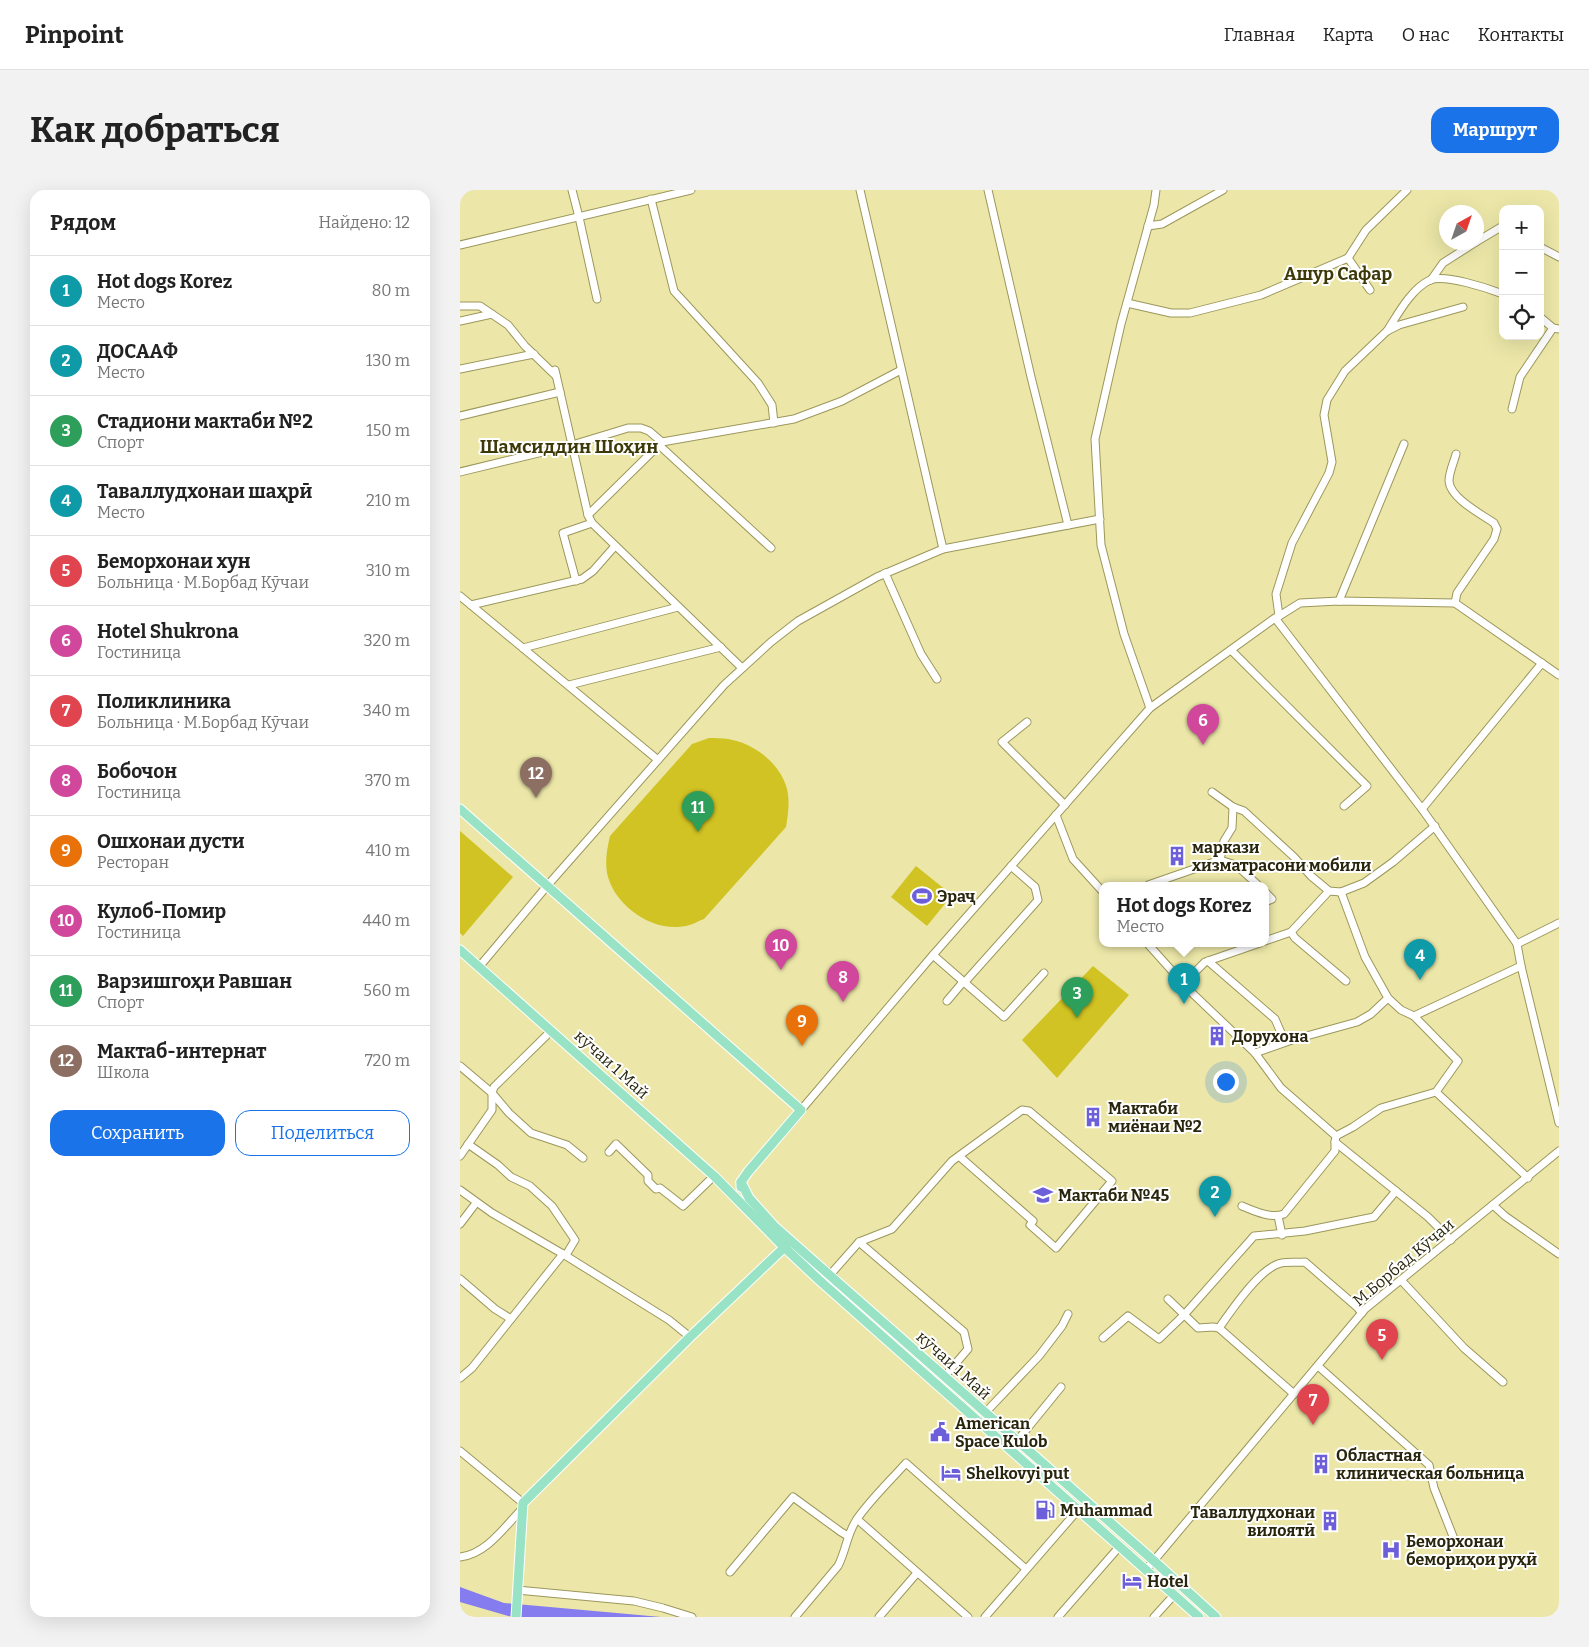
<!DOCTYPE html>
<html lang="ru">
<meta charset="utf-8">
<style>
:root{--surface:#fff;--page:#f2f2f2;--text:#222;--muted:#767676;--line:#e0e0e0;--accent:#1a73e8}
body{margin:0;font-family:Bitter,serif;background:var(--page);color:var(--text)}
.controls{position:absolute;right:15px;top:15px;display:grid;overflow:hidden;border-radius:10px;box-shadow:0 5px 20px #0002}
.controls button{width:45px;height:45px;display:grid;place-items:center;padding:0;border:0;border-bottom:1px solid var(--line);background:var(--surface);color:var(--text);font:25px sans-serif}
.compass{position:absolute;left:979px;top:15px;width:45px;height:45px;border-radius:50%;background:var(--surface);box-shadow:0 5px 20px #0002;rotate:40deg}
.you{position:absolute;left:765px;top:891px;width:18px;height:18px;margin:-12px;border:4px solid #fff;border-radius:50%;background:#1a73e8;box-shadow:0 0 0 8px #1a73e833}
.badge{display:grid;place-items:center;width:32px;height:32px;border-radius:50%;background:var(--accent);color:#fff;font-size:16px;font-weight:700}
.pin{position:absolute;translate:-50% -41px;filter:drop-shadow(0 1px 2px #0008)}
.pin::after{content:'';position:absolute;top:26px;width:18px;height:15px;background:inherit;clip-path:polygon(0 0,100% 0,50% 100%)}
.popup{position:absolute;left:639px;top:692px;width:170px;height:65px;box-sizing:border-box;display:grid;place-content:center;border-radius:10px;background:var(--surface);filter:drop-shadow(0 1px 4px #0005);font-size:16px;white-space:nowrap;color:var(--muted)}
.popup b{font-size:19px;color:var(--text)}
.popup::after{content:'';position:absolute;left:50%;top:100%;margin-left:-10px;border:10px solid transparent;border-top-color:var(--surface)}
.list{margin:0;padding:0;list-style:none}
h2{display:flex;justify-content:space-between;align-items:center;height:65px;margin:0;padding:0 20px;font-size:21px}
h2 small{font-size:16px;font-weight:400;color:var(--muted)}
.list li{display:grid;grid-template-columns:32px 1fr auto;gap:15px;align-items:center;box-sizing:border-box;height:70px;padding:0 20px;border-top:1px solid var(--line)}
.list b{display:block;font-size:19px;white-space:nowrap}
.list p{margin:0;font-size:16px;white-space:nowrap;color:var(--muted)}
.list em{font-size:16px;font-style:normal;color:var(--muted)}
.actions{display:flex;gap:10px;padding:15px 20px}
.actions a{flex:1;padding:11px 0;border:1px solid var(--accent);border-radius:15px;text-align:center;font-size:18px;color:var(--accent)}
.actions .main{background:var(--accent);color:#fff}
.icon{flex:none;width:28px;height:28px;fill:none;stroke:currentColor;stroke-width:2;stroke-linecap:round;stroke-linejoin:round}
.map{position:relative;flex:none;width:1099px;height:1427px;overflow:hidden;border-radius:15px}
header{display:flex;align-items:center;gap:30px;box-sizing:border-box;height:70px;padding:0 25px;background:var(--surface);border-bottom:1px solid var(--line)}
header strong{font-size:24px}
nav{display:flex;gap:28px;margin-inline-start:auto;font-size:18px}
.intro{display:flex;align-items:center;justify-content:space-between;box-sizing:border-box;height:120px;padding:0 30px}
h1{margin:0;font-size:35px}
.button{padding:12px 22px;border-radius:15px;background:var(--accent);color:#fff;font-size:18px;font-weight:700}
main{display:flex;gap:30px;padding:0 30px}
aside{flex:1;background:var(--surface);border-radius:15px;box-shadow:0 5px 20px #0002}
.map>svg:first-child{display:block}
</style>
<header>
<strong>Pinpoint</strong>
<nav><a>Главная</a><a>Карта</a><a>О нас</a><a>Контакты</a></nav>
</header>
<div class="intro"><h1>Как добраться</h1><a class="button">Маршрут</a></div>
<main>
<aside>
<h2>Рядом<small>Найдено: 12</small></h2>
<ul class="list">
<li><span class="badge" style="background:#0f9aa8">1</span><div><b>Hot dogs Korez</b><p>Место</p></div><em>80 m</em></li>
<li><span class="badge" style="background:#0f9aa8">2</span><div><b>ДОСААФ</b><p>Место</p></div><em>130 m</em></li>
<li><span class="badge" style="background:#2e9e5b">3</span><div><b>Стадиони мактаби №2</b><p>Спорт</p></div><em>150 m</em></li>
<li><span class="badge" style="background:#0f9aa8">4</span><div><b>Таваллудхонаи шаҳрӣ</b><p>Место</p></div><em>210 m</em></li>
<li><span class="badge" style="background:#e0444e">5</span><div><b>Беморхонаи хун</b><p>Больница · М.Борбад Кӯчаи</p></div><em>310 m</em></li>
<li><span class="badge" style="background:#d1479c">6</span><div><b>Hotel Shukrona</b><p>Гостиница</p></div><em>320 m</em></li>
<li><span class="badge" style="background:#e0444e">7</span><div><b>Поликлиника</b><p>Больница · М.Борбад Кӯчаи</p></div><em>340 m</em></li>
<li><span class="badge" style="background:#d1479c">8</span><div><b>Бобочон</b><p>Гостиница</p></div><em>370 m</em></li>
<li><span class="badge" style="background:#e8710a">9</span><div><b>Ошхонаи дусти</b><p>Ресторан</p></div><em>410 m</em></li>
<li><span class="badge" style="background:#d1479c">10</span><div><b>Кулоб-Помир</b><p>Гостиница</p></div><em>440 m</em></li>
<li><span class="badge" style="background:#2e9e5b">11</span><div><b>Варзишгоҳи Равшан</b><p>Спорт</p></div><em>560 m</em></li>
<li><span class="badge" style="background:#8d6e63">12</span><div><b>Мактаб-интернат</b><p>Школа</p></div><em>720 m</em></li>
</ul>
<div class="actions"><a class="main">Сохранить</a><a>Поделиться</a></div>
</aside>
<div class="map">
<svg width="1099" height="1427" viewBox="0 0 1099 1427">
<rect width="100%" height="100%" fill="#ece7a8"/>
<!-- green -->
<g fill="#d1c323">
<path d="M249,548C255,548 262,548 268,549C294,553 320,573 327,599C330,612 328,625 326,637L244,729C238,731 232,735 226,736C193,743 154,716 147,683C145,670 147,659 150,646L232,554Z"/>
<polygon points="0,641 53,687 3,746 0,743"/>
<polygon points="456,676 492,705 467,736 431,707"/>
<polygon points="633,776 669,805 597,888 562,850"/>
</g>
<!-- water -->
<polygon fill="#847cef" points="0,1397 44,1413 201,1427 52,1427 0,1412"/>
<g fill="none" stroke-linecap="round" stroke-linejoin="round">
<defs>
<g id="minor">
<polyline points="112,0 119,27 137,109"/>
<polyline points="400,0 483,359"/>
<polyline points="528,0 571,187 608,335"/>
<polyline points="191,9 214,101 298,193 312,215 314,233"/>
<polyline points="688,36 702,34 763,0"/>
<polyline points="1016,52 1041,37 1043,38"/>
<polyline points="0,55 231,0"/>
<polyline points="1080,57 1099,67"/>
<polyline points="888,68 910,100"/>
<polyline points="971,90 983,73 1016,52"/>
<polyline points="667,113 711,123 730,123 801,105 888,68 906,40 947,0"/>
<polyline points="0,116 20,116 48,135 65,156 96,186"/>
<polyline points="1080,127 1093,138 1099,139"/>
<polyline points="0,131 32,124"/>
<path d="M927,141C938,124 951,99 970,90C985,84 1027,98 1043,104"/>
<polyline points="0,179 74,164"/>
<polyline points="95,180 128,325 132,333 282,478"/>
<polyline points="1052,219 1060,187 1093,138"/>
<polyline points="0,226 100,202"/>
<polyline points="199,255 311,358"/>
<polyline points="0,282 112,255 168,238 181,238 189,241 202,252"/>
<polyline points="128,325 202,252 334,229 382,211 441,180"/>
<polyline points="425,383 461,464 477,489"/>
<polyline points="116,391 103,343 132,333"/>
<polyline points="0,406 198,570"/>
<polyline points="879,411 944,254"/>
<path d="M995,413L997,403L1034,349L1037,339L1034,333C1021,324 990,308 989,291C989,282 994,272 996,264"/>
<polyline points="11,415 122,389 133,381 155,356"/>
<polyline points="819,426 816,404 832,353 869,283 872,272 864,225 867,210 885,181 927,141 939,135 1003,117"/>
<polyline points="816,428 840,413 879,411 995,413 1099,485"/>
<polyline points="63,458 218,417"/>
<polyline points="771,460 907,596 884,616"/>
<polyline points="109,495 261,457"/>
<polyline points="690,518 815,428 962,619 1057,754 1061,776 1099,933"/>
<polyline points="567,532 542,552 605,615"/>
<polyline points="752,602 773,617 784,621 834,667 851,686 869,701 881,702"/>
<polyline points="962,619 1082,473"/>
<polyline points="596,625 613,669 643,702"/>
<polyline points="975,636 933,672 904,693 881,702 905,767 928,808 941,820 954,826 998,871 976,902 1068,988"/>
<polyline points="760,670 776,675 798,695"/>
<polyline points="688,695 760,670 764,651 772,638 773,617"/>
<polyline points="805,702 812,709 805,712"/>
<polyline points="831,742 835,748 886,791"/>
<polyline points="805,751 831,742 869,701"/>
<polyline points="687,753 730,801 795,863 821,898 876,946 875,952 968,1027 991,1050"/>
<polyline points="1057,754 1099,733"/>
<polyline points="473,765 544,827 584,783"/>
<polyline points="748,771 815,829 825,852"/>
<polyline points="19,777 87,696 264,495 311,452 338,431 417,387 483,359 640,329"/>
<polyline points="504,793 578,710 575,697 551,676"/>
<polyline points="724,793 745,772 800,753"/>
<polyline points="487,811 503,792"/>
<polyline points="954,826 1061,776"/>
<polyline points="795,863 832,850 897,832 911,824 928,808"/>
<polyline points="0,876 32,903 49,923 71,943 107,955 123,968"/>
<polyline points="341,920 473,765 690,518 664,444 641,355 635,249 661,134 694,15 696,0"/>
<polyline points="876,946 893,937 921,918 976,902"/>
<polyline points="8,954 38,975 51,987 70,996 92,1016 115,1050 106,1065"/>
<polyline points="149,962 156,954 188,985 188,991 196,999 200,998 223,1016 254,986"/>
<polyline points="0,966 32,920 32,903 34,897 91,841"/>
<polyline points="0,1000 32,1023 103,1064 209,1130 230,1147"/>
<polyline points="1033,1015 1045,1026 1099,1064"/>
<path d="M782,1016C794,1021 811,1029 824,1024L875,961V952"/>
<polyline points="818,1026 822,1045"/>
<polyline points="0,1034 16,1013"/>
<polyline points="399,1052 504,1142 508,1159 485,1186"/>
<polyline points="369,1086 399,1052 432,1039 492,971 562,920 569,921 652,991 596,1058 570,1035 573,1031 499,966"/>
<polyline points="0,1089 35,1119 51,1129"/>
<polyline points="941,1090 1004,1158 1043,1192"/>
<polyline points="708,1109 738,1138 753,1137 759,1138"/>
<polyline points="643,1148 668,1126 699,1149 724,1125 794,1046 845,1041 914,1027 936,1001"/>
<polyline points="858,1176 969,1275 974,1298 996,1354"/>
<polyline points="0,1188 12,1178 103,1064"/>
<path d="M834,1204L759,1138C771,1121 798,1081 818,1074C825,1071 837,1073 845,1072L897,1117L902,1123"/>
<polyline points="525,1223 579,1166 602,1136 608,1124"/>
<polyline points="557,1251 601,1197"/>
<polyline points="0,1261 63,1313"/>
<polyline points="397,1329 508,1427"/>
<path d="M0,1367C27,1364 45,1336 63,1318"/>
<polyline points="686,1380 905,1119 1099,961"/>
<polyline points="270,1382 333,1307 381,1342 388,1346"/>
<polyline points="57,1400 174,1411 203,1418 232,1427"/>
<path d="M335,1427L378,1376C386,1361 387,1343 397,1329C411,1309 430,1291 446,1273L566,1379"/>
<polyline points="419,1427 457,1383"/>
<polyline points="525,1427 618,1320"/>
<polyline points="598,1427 659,1357"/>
<polyline points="694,1427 714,1405"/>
</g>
<g id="major">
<polyline points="0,619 341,920 288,982 281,992 281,997"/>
<polyline points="0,760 254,986 325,1058 359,1090 739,1427"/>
<polyline points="281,992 289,1008 315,1037 694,1371 756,1427"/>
<polyline points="56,1427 63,1313 230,1147 329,1053"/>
</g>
</defs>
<!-- minor casing -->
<use href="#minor" stroke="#9c975b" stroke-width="9"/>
<!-- major casing -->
<use href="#major" stroke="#fff" stroke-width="11"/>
<!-- minor -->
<use href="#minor" stroke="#fff" stroke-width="7"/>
<!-- major -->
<use href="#major" stroke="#98e3c5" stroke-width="9"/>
</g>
<!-- icons -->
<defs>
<symbol id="building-bare" viewBox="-9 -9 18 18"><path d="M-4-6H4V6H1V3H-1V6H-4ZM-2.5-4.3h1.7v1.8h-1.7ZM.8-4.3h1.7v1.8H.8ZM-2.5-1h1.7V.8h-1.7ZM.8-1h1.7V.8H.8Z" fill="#6d5fd9" stroke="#fff" stroke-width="2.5" paint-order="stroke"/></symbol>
<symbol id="stadium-bare" viewBox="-9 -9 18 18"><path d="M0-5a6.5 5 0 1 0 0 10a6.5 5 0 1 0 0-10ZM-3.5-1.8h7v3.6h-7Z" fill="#6d5fd9" stroke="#fff" stroke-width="2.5" paint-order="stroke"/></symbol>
<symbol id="school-bare" viewBox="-9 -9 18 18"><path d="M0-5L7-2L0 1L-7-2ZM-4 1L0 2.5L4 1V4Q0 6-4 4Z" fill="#6d5fd9" stroke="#fff" stroke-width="2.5" paint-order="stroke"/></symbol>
<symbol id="civic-bare" viewBox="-9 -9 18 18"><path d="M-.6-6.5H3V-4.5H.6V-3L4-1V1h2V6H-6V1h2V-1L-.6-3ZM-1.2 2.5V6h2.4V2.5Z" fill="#6d5fd9" stroke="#fff" stroke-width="2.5" paint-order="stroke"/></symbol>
<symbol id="hotel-bare" viewBox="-9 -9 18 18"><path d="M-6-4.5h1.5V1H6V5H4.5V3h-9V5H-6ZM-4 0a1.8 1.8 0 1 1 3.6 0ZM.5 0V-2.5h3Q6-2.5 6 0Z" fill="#6d5fd9" stroke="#fff" stroke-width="2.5" paint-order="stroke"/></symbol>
<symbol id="fuel-bare" viewBox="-9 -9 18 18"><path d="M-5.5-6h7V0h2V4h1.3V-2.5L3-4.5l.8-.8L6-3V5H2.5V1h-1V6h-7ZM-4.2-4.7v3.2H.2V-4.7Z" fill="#6d5fd9" stroke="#fff" stroke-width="2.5" paint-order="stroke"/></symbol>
<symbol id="hospital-bare" viewBox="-9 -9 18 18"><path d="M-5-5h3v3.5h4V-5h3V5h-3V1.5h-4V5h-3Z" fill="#6d5fd9" stroke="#fff" stroke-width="2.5" paint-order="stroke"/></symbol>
</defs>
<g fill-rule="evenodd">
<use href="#building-bare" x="703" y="652" width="28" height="28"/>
<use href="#stadium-bare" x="448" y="692" width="28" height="28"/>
<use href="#building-bare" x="743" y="832" width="28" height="28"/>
<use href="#building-bare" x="619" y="913" width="28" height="28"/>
<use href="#school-bare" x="569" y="991" width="28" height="28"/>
<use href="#civic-bare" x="466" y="1228" width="28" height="28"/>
<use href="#building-bare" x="847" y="1260" width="28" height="28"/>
<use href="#hotel-bare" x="477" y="1269" width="28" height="28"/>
<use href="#fuel-bare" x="571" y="1306" width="28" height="28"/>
<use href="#building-bare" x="856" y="1317" width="28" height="28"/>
<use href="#hospital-bare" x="917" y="1346" width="28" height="28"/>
<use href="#hotel-bare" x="658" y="1377" width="28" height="28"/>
</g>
<g text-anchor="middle" stroke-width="4" stroke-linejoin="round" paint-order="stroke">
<!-- poi labels -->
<g font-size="16" font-weight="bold" fill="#29260d" stroke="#fff" text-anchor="start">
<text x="732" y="663">маркази<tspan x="732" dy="18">хизматрасони мобили</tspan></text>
<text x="477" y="712">Эраҷ</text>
<text x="772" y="852">Дорухона</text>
<text x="648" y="924">Мактаби<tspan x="648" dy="18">миёнаи №2</tspan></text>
<text x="598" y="1011">Мактаби №45</text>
<text x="495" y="1239">American<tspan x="495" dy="18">Space Kulob</tspan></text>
<text x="876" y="1271">Областная<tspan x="876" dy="18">клиническая больница</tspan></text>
<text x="506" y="1289">Shelkovyi put</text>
<text x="600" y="1326">Muhammad</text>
<text x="855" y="1328" text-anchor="end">Таваллудхонаи<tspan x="855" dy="18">вилоятӣ</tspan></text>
<text x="946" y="1357">Беморхонаи<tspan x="946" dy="18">бемориҳои руҳӣ</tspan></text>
<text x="687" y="1397">Hotel</text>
</g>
<!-- street labels -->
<g font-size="16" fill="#29260d" stroke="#fff">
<text transform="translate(152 874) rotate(42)" y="6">кӯчаи 1 Май</text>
<text transform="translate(943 1072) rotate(-40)" y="6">М.Борбад Кӯчаи</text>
<text transform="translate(494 1175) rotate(42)" y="6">кӯчаи 1 Май</text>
</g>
<!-- neighbourhood labels -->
<g font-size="18" font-weight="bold" fill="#3d3909" stroke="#fff">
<text x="878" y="90">Ашур Сафар</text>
<text x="109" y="263">Шамсиддин Шоҳин</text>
</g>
</g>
</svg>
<div class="controls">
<button>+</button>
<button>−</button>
<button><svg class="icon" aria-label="locate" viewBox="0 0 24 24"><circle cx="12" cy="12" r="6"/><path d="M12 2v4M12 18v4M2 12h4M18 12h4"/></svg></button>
</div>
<svg class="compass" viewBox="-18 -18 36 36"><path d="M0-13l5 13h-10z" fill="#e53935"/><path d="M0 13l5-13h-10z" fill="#767676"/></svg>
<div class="you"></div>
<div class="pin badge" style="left:724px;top:814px;background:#0f9aa8">1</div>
<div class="popup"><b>Hot dogs Korez</b>Место</div>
<div class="pin badge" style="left:755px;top:1027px;background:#0f9aa8">2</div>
<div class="pin badge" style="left:617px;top:828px;background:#2e9e5b">3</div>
<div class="pin badge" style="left:960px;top:790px;background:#0f9aa8">4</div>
<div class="pin badge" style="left:922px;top:1170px;background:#e0444e">5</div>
<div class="pin badge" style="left:743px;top:555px;background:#d1479c">6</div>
<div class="pin badge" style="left:853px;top:1235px;background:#e0444e">7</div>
<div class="pin badge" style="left:383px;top:812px;background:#d1479c">8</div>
<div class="pin badge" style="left:342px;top:856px;background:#e8710a">9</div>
<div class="pin badge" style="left:321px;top:780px;background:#d1479c">10</div>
<div class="pin badge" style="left:238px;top:642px;background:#2e9e5b">11</div>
<div class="pin badge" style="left:76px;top:608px;background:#8d6e63">12</div>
</div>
</main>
